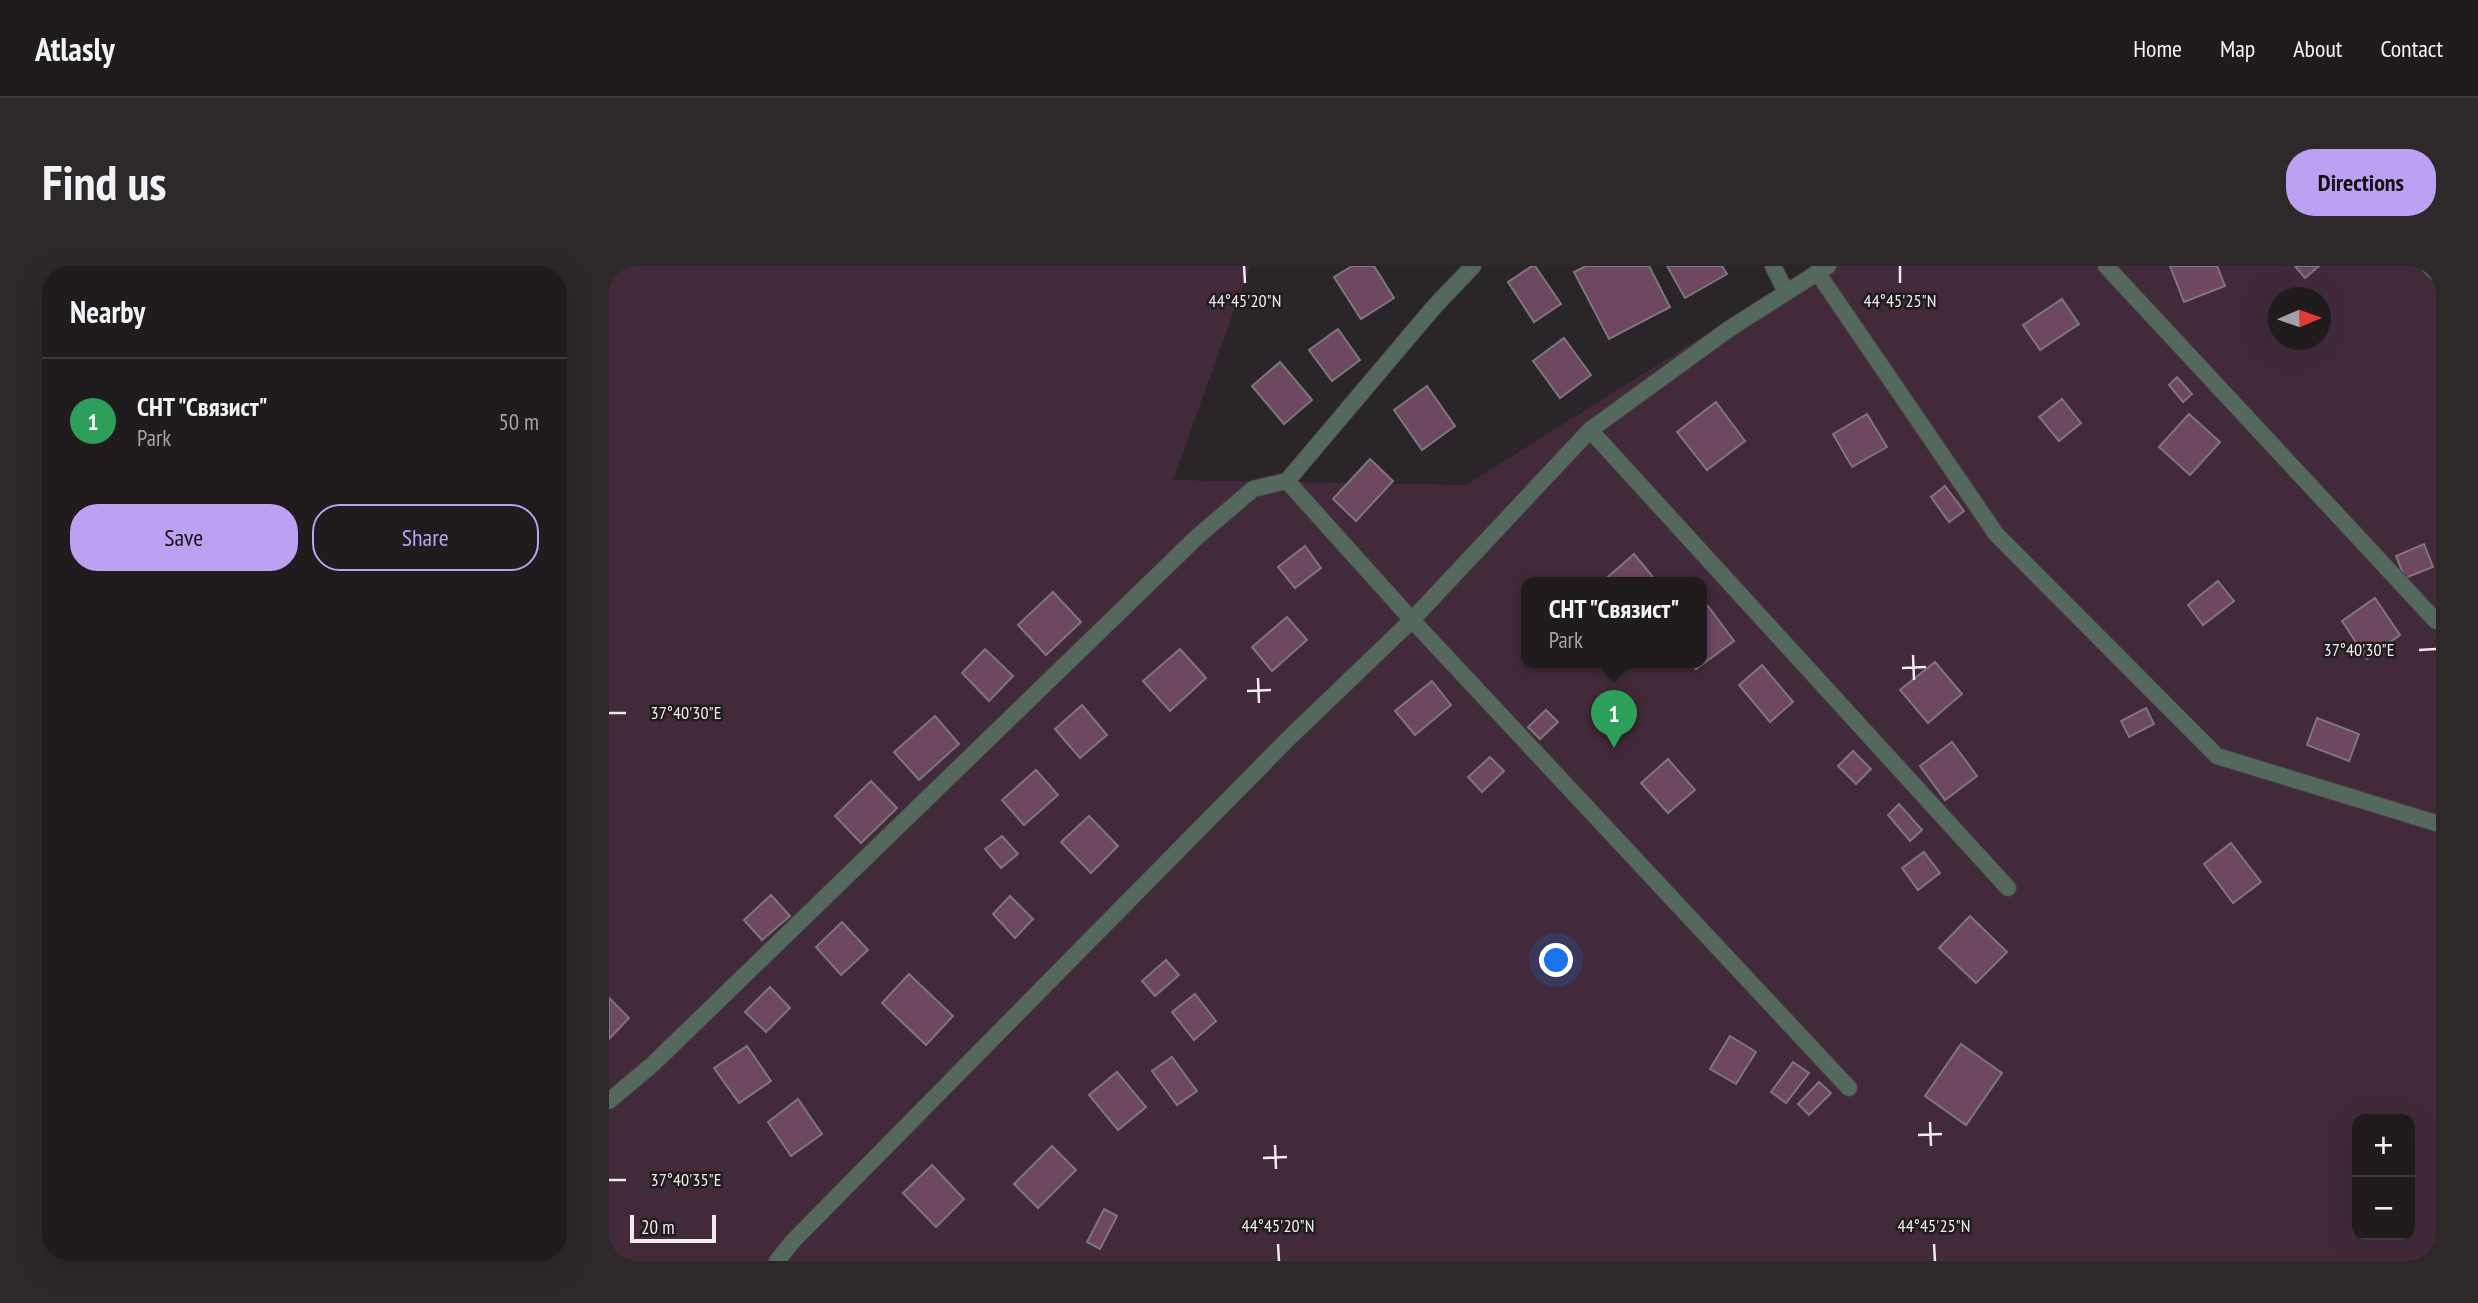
<!DOCTYPE html>
<meta charset="utf-8">
<style>
:root{--surface:#201c1e;--page:#2d292b;--text:#f1f3f6;--muted:#a2a1a4;--line:#3d3a3c;--accent:#bca0f2}
body{margin:0;font-family:"PT Sans Narrow",sans-serif;background:var(--page);color:var(--text)}
.controls{position:absolute;right:21px;bottom:21px;display:grid;overflow:hidden;border-radius:14px;box-shadow:0 7px 28px #0002}
.controls button{width:63px;height:63px;display:grid;place-items:center;padding:0;border:0;border-bottom:2px solid var(--line);background:var(--surface);color:var(--text);font:35px sans-serif}
.compass{position:absolute;left:1659px;top:21px;width:63px;height:63px;border-radius:50%;background:var(--surface);box-shadow:0 7px 28px #0002;rotate:88deg}
.scale{position:absolute;left:21px;bottom:18px;width:86px;box-sizing:border-box;padding-left:7px;border:4px solid #eeebed;border-top:0;font-size:19px;line-height:24px;white-space:nowrap;color:#eeebed;-webkit-text-stroke:5px #201c1e;paint-order:stroke}
.you{position:absolute;left:948px;top:695px;width:24px;height:24px;margin:-18px;border:5px solid #fff;border-radius:50%;background:#1a73e8;box-shadow:0 0 0 10px #1a73e833}
.badge{display:grid;place-items:center;width:46px;height:46px;border-radius:50%;background:var(--accent);color:#fff;font-size:23px;font-weight:700}
.pin{position:absolute;translate:-50% -58px;filter:drop-shadow(0 2px 4px #0008)}
.pin::after{content:'';position:absolute;top:37px;width:24px;height:21px;background:inherit;clip-path:polygon(0 0,100% 0,50% 100%)}
.popup{position:absolute;left:912px;top:311px;width:186px;height:91px;box-sizing:border-box;display:grid;place-content:center;border-radius:14px;background:var(--surface);filter:drop-shadow(0 2px 5px #0005);font-size:23px;white-space:nowrap;color:var(--muted)}
.popup b{font-size:26px;color:var(--text)}
.popup::after{content:'';position:absolute;left:50%;top:100%;margin-left:-14px;border:14px solid transparent;border-top-color:var(--surface)}
.list{margin:0;padding:0;list-style:none}
h2{display:flex;justify-content:space-between;align-items:center;height:91px;margin:0;padding:0 28px;font-size:30px}
h2 small{font-size:23px;font-weight:400;color:var(--muted)}
.list li{display:grid;grid-template-columns:46px 1fr auto;gap:21px;align-items:center;box-sizing:border-box;height:126px;padding:0 28px;border-top:2px solid var(--line)}
.list b{display:block;font-size:26px;white-space:nowrap}
.list p{margin:0;font-size:23px;white-space:nowrap;color:var(--muted)}
.list em{font-size:23px;font-style:normal;color:var(--muted)}
.actions{display:flex;gap:14px;padding:21px 28px}
.actions a{flex:1;padding:16px 0;border:2px solid var(--accent);border-radius:28px;text-align:center;font-size:24px;color:var(--accent)}
.actions .main{background:var(--accent);color:#111}
.map{position:relative;flex:none;width:1827px;height:995px;overflow:hidden;border-radius:28px}
header{display:flex;align-items:center;gap:42px;box-sizing:border-box;height:98px;padding:0 35px;background:var(--surface);border-bottom:2px solid var(--line)}
header strong{font-size:33px}
nav{display:flex;gap:38px;margin-inline-start:auto;font-size:24px}
.intro{display:flex;align-items:center;justify-content:space-between;box-sizing:border-box;height:168px;padding:0 42px}
h1{margin:0;font-size:49px}
.button{padding:18px 32px;border-radius:28px;background:var(--accent);color:#111;font-size:24px;font-weight:700}
main{display:flex;gap:42px;padding:0 42px}
aside{flex:1;background:var(--surface);border-radius:28px;box-shadow:0 7px 28px #0002}
.map>svg:first-child{display:block}
</style>
<header>
<strong>Atlasly</strong>
<nav><a>Home</a><a>Map</a><a>About</a><a>Contact</a></nav>
</header>
<div class="intro"><h1>Find us</h1><a class="button">Directions</a></div>
<main>
<aside>
<h2>Nearby<small></small></h2>
<ul class="list">
<li><span class="badge" style="background:#2e9e5b">1</span><div><b>СНТ &quot;Связист&quot;</b><p>Park</p></div><em>50 m</em></li>
</ul>
<div class="actions"><a class="main">Save</a><a>Share</a></div>
</aside>
<div class="map">
<svg width="1827" height="995" viewBox="0 0 1827 995">
<rect width="100%" height="100%" fill="#2a2528"/>
<!-- green -->
<path fill="#422a3a" fill-rule="evenodd" d="M0,0H641L564,214L857,219L1136,44L1215,0H1827V995H0ZM1670,32H1712V74H1670ZM918,316H1092V396H918ZM1748,853H1801V969H1748Z"/>
<!-- building -->
<g fill="#6e4760" stroke="#7d777b" stroke-width="2">
<polygon points="743,0 765,0 785,32 752,53 725,11"/>
<polygon points="923,0 926,0 952,38 925,56 899,16"/>
<polygon points="977,0 1040,0 1061,41 1000,73 965,6"/>
<polygon points="1058,0 1113,0 1118,8 1076,32"/>
<polygon points="1561,0 1608,0 1616,20 1575,36"/>
<polygon points="1686,0 1710,0 1696,12"/>
<polygon points="1453,33 1470,58 1431,84 1414,59"/>
<polygon points="729,63 751,94 723,115 700,84"/>
<polygon points="955,72 982,109 951,132 924,95"/>
<polygon points="671,96 703,134 675,158 643,120"/>
<polygon points="1568,111 1583,128 1574,136 1560,119"/>
<polygon points="818,120 846,160 813,184 785,144"/>
<polygon points="1453,133 1472,157 1450,175 1430,151"/>
<polygon points="1107,136 1136,175 1098,204 1068,166"/>
<polygon points="1258,148 1278,181 1243,201 1224,168"/>
<polygon points="1580,148 1611,176 1581,209 1550,181"/>
<polygon points="761,193 784,215 747,255 724,233"/>
<polygon points="1336,220 1355,245 1340,256 1322,231"/>
<polygon points="1815,278 1824,301 1796,312 1787,290"/>
<polygon points="696,280 712,302 686,322 669,301"/>
<polygon points="1025,288 1048,316 993,316"/>
<polygon points="1609,315 1625,335 1594,359 1579,339"/>
<polygon points="444,326 472,356 437,389 409,359"/>
<polygon points="1766,332 1791,369 1758,393 1733,355"/>
<polygon points="1099,340 1125,375 1087,403 1082,396 1092,396 1092,345"/>
<polygon points="678,351 698,374 663,405 643,381"/>
<polygon points="376,383 404,410 380,435 353,407"/>
<polygon points="571,383 597,412 561,445 534,415"/>
<polygon points="1326,396 1353,428 1319,457 1291,424"/>
<polygon points="1153,399 1184,436 1161,456 1130,419"/>
<polygon points="823,415 842,439 806,469 786,445"/>
<polygon points="473,439 498,469 471,492 446,463"/>
<polygon points="1537,442 1545,458 1520,471 1512,455"/>
<polygon points="937,444 949,456 931,473 919,461"/>
<polygon points="326,450 350,478 310,514 285,486"/>
<polygon points="1708,452 1750,468 1740,495 1698,479"/>
<polygon points="1343,476 1368,510 1336,534 1311,500"/>
<polygon points="1244,485 1262,503 1247,518 1229,500"/>
<polygon points="881,491 895,505 873,526 859,511"/>
<polygon points="1059,493 1086,524 1059,547 1032,517"/>
<polygon points="427,504 449,529 415,559 393,534"/>
<polygon points="262,515 288,542 252,577 226,550"/>
<polygon points="1290,538 1313,564 1301,575 1279,549"/>
<polygon points="480,550 509,580 482,607 452,576"/>
<polygon points="393,570 409,588 392,602 376,583"/>
<polygon points="1622,577 1652,616 1624,637 1595,598"/>
<polygon points="1315,586 1331,607 1309,624 1293,602"/>
<polygon points="162,629 181,650 153,674 135,654"/>
<polygon points="401,630 424,653 406,672 384,648"/>
<polygon points="1361,650 1398,686 1367,717 1330,682"/>
<polygon points="233,656 259,684 232,709 207,681"/>
<polygon points="557,694 570,709 546,730 533,715"/>
<polygon points="300,708 344,750 317,779 273,737"/>
<polygon points="161,721 181,742 157,766 136,746"/>
<polygon points="586,728 607,755 585,774 563,746"/>
<polygon points="0,732 20,752 0,773"/>
<polygon points="1121,770 1147,786 1127,818 1101,803"/>
<polygon points="1352,778 1393,807 1357,859 1316,830"/>
<polygon points="138,780 162,815 130,837 105,802"/>
<polygon points="563,791 588,825 568,839 543,805"/>
<polygon points="1184,796 1200,807 1177,837 1162,826"/>
<polygon points="508,806 537,841 509,864 480,829"/>
<polygon points="1210,816 1222,827 1200,849 1189,838"/>
<polygon points="189,833 213,868 182,890 159,856"/>
<polygon points="443,880 467,904 429,942 405,918"/>
<polygon points="323,899 355,933 327,961 294,927"/>
<polygon points="495,943 508,950 491,983 478,976"/>
</g>
<g fill="none" stroke-linecap="round" stroke-linejoin="round">
<defs>
<g id="lane">
<polyline points="1164,0 1177,26"/>
<polyline points="1497,0 1827,355"/>
<polyline points="1820,0 1827,7"/>
<polyline points="1208,6 1387,268 1608,490 1827,557"/>
<polyline points="981,164 1399,622"/>
<polyline points="678,215 803,354 1240,822"/>
<polyline points="0,835 44,798 588,271 644,223 678,215 825,41 864,0"/>
<polyline points="168,995 184,975 680,472 803,354 981,164 1120,63 1219,0"/>
</g>
</defs>
<!-- lane casing -->
<use href="#lane" stroke="#454144" stroke-width="18"/>
<!-- lane -->
<use href="#lane" stroke="#54685e" stroke-width="16"/>
</g>
<!-- ticks -->
<path fill="none" stroke="#eeebed" stroke-width="2.5" d="M635,0L636,17M1291,0V17M1810,384L1827,383M1304,389L1305,414M1293,402L1317,401M649,412L650,437M638,425L662,424M0,447H17M1321,856L1322,880M1309,869L1333,868M666,879L667,903M654,892L678,891M0,914H17M669,978L670,995M1325,978L1326,995"/>
<g font-size="18" text-anchor="middle" fill="#eeebed" stroke="#201c1e" stroke-width="5" stroke-linejoin="round" paint-order="stroke">
<text x="636" y="41">44°45'20"N</text>
<text x="1291" y="41">44°45'25"N</text>
<text x="1750" y="390">37°40'30"E</text>
<text x="77" y="453">37°40'30"E</text>
<text x="77" y="920">37°40'35"E</text>
<text x="669" y="966">44°45'20"N</text>
<text x="1325" y="966">44°45'25"N</text>
</g>
</svg>
<div class="controls">
<button>+</button>
<button>−</button>
</div>
<svg class="compass" viewBox="-18 -18 36 36"><path d="M0-13l5 13h-10z" fill="#e53935"/><path d="M0 13l5-13h-10z" fill="#a2a1a4"/></svg>
<div class="scale">20 m</div>
<div class="you"></div>
<div class="pin badge" style="left:1005px;top:482px;background:#2e9e5b">1</div>
<div class="popup"><b>СНТ &quot;Связист&quot;</b>Park</div>
</div>
</main>
